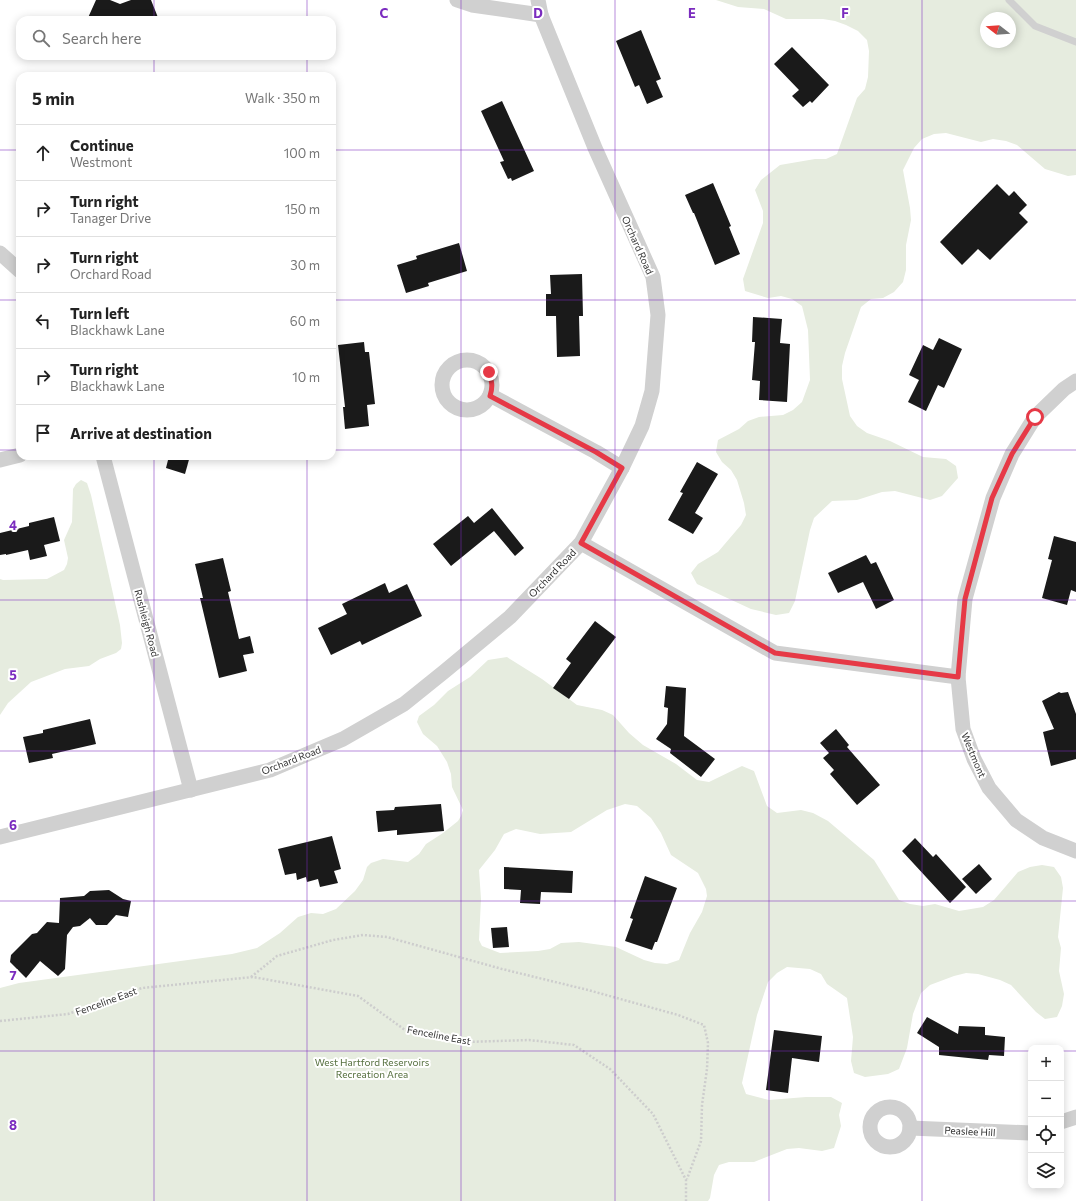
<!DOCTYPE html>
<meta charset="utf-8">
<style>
:root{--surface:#fff;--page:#f6f6f6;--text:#222;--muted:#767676;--line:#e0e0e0}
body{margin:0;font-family:Commissioner,sans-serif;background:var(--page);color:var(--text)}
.controls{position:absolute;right:12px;bottom:12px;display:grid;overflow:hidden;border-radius:8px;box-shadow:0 2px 10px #0003}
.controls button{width:36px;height:36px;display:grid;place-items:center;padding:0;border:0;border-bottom:1px solid var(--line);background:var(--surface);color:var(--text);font:20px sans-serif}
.compass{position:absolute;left:980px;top:12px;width:36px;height:36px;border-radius:50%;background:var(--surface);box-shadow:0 2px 10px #0003;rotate:287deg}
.stop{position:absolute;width:12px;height:12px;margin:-9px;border:3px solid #e63946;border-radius:50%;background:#fff}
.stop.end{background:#e63946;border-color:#fff;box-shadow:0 1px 4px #0008}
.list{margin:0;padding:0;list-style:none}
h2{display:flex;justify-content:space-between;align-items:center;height:52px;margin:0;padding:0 16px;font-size:17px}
h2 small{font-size:13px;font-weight:400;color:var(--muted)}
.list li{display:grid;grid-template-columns:26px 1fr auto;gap:12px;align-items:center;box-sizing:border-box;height:56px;padding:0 16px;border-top:1px solid var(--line)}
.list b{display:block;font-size:15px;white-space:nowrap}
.list p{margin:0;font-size:13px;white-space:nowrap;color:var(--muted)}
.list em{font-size:13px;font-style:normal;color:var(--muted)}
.icon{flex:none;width:22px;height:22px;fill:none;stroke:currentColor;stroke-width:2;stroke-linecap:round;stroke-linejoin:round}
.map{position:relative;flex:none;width:1076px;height:1201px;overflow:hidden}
.search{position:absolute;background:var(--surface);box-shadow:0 2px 10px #0003;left:16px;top:16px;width:320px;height:44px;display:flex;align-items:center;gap:10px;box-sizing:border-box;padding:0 14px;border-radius:12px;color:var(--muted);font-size:15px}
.panel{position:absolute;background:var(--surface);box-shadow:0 2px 10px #0003;left:16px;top:72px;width:320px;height:388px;border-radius:12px}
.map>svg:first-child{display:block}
</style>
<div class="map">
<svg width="1076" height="1201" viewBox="0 0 1076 1201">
<rect width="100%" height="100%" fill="#fff"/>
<!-- green -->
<g fill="#e6ecdf" fill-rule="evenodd">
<path d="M716,0H1076V175L1068,176L1045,169L1017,145L1006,141L993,139L981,142L946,133L934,134L922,139L914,148L903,170L910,208L911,220L906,245V270L903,282L894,292L883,298L871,299L861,307L845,353L842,366V379L850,416L857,426L867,433L890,441L923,457L946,459L956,466L958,478L942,496L930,500L895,491L882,492L857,500L832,501L814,518L810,530L795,601L789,613L776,615L751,609L697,584L691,573L698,564L718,552L741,525L746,515L744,503L737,480L731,470L722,462L716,452L718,440L739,429L748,421L759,417L783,415L793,410L802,402L810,380L808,330L802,306L792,299L781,296L768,298L745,291L743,279L763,223V211L755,190L761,180L780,165L815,159H826L837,154L857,98L865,89L868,77L869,51L867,40L858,31L846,25L835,21L823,19H786L764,9L738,7ZM986,18H1010V42H986Z"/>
<polygon points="81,480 87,483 91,495 120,625 122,643 121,649 116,653 100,659 89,666 65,669 31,682 8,703 0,715 0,579 3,580 47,579 64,570 67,564 68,558 64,540 72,522 73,489 76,484"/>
<path d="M507,657L542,679L577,705L602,710L613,715L629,733L643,745L676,764L697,780L709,782L742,766L754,771L767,806L777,813L801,810L813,813L828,821L874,860L899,900L910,904L923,906L935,904L959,911L983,907L994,900L1018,872L1030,867L1042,865L1054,867L1061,877L1063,888L1058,937L1061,948L1059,971L1064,994L1062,1006L1057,1017L1045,1019L1036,1012L1011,985L1000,980L978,974L966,973L954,976L930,985L921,993L913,1014L907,1048L899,1069L888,1074L865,1077L854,1073L851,1061L853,1037L847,998L827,984L821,974L810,969L787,967L777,973L768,982L757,1015L742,1083L746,1094L769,1100L806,1097H831L842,1103L839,1115L841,1126L834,1148L822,1151L799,1148L787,1149L754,1162H729L719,1165L714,1175L710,1198L708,1201H0V988L19,983L232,954L257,948L280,933L298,917L311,913L323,914L336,909L355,891L363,880L367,867L371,863L383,859L408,862L419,854L426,844L443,833L458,821L461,816L463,810L452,787L451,774L447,762L437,746L423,734L417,722L419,716L434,705L448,691L470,677L488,660ZM625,804L637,806L651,818L661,833L671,855L698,873L706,889L707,896L702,912L690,933L679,960L667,964L655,963L644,960L616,947L579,942L561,943L550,949L538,951L500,953L482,946L479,940L481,899L479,870L495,850L504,834L516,829L540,834L571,832L607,810Z"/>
</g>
<!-- building -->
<g fill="#1a1a1a">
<polygon points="96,0 110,0 120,4 131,0 151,0 159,20 87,20"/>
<polygon points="641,30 661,79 656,81 663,97 647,104 639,85 635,87 616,41"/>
<polygon points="792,47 829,85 812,103 810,101 803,107 792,96 799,90 774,64"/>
<polygon points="502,101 534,171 512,181 511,178 508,179 500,162 504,161 481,111"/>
<polygon points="713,183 731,226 729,227 740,254 715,265 694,213 693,213 685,195"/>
<polygon points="997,184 1009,196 1014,191 1027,205 1019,213 1028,222 990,260 978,249 962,265 940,242"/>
<polygon points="459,243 467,271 428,283 429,286 406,293 397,265 417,259 416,256"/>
<polygon points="582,274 583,316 579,316 580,356 557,357 556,316 546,316 546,294 551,294 550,275"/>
<polygon points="753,317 782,319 780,343 790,344 787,402 759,400 760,381 752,380 755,342 752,342"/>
<polygon points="939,338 962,349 944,388 938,385 926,411 908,402 919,380 909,375 923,345 933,350"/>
<polygon points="364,342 365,352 369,352 375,404 367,405 369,426 345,429 343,407 345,407 338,345"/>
<polygon points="169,456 190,456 185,474 166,468"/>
<polygon points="697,462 718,474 695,513 703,518 693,534 668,520 683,493 680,492"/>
<polygon points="492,508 524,548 515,556 494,531 451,566 433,544 468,516 474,523"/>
<polygon points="54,517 60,541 44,545 47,556 30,560 28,550 6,555 6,554 0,555 0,533 29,526 29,523"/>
<polygon points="1054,536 1076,542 1076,592 1071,590 1067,605 1042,598 1052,560 1048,559"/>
<polygon points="866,555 871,564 876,562 894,600 876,609 863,582 838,593 828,573"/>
<polygon points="223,558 231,591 228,592 239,639 250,636 254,653 243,655 247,671 219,678 200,598 203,598 195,564"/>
<polygon points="385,583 389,593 407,584 422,616 362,645 360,641 331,655 318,628 347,614 342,604"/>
<polygon points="595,621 616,637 569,699 553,688 571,663 566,659"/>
<polygon points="666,686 686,688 684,736 715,759 701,777 670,753 671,749 656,739 667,724 668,708 664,707"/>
<polygon points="1059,692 1061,693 1068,692 1076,714 1076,759 1051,766 1043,732 1054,729 1042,701"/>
<polygon points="90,719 96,744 52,754 53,758 29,763 23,737 43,733 43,730"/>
<polygon points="836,729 849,745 847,747 880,785 857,805 830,774 834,770 823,758 829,753 820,743"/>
<polygon points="441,804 444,831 397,835 397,830 378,832 376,811 394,810 395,807"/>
<polygon points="332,836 341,869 334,871 338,883 320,887 318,879 307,882 306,877 297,880 296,873 285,875 278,849"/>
<polygon points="915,838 933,857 936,854 966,887 950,903 902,851"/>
<polygon points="979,864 992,879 976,894 962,879"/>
<polygon points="504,867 573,871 572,893 541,892 540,904 520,903 521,890 504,889"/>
<polygon points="645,876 677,888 657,942 655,942 652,950 625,941 633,919 630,918"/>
<polygon points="109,890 123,899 131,901 128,917 116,915 107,925 96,925 90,918 80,926 73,927 67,935 65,969 58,976 40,961 26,978 10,962 11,955 32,934 37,933 47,922 59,923 60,898 84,896 90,891"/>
<polygon points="507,927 509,947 493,948 491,928"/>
<polygon points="927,1017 958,1034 959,1026 985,1027 985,1035 1005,1037 1004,1056 989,1055 988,1060 939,1055 939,1047 917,1033"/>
<polygon points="774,1030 822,1036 819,1062 792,1058 788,1093 766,1090"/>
</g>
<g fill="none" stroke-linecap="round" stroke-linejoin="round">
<!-- path -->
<g stroke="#cdcdcd" stroke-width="2.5" stroke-dasharray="2 2" stroke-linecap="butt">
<polyline points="251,977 277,956 333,940 363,935 387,937 502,969 588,990 678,1015 704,1025 708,1043 707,1069 702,1105 701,1141 687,1179"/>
<polyline points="0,1021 68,1014 142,988 253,977 358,996 405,1030 465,1042 529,1040 574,1045 610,1069 653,1114 686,1180 686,1201"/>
</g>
<!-- lane -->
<polyline stroke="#d0d0d0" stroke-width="7" points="1009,0 1035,26 1076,42"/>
<!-- street -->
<g stroke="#d0d0d0" stroke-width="15">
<polyline points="457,0 472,5 541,15"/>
<polyline points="0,253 20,271"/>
<circle cx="467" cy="385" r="25"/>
<polyline points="1076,381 1064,389 1035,417 1012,454 993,498 965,599 958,677 963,729 974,759 989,788 1016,820 1043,838 1076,851"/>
<polyline points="490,395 596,452 622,468"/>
<polyline points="103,456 191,790"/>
<polyline points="0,460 20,455"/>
<polyline points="581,543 775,653 958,677"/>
<polyline points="0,837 270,770 343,739 404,704 445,671 510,617 581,543 622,468 642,426 652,391 658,315 653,277 595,148 541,15 538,0"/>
<circle cx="890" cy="1127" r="20"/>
<polyline points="1061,1122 1076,1117"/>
<polyline points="910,1128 1031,1133"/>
</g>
</g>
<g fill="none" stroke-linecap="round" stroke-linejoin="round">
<!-- route -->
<path stroke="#e63946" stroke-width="5" d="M489,372C492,381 493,387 490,396L596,452L622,468L581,543L775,653L958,677L965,599L992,498L1012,454L1035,417"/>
</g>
<!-- grid -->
<path fill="none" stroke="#7b2cbf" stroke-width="1" stroke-opacity="0.55" d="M154,0V20M307,0V20M461,0V1201M615,0V1201M769,0V1201M922,0V1201M154,56V76M307,56V76M0,150H20M332,150H1076M0,300H20M332,300H1076M0,450H20M332,450H1076M154,456V1201M307,456V1201M0,600H1076M0,751H1076M0,901H1076M0,1051H1031M1061,1051H1076"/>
<g text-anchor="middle" stroke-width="4" stroke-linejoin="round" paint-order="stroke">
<!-- street labels -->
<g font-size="10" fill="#333" stroke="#fff">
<text transform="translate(638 245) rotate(66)" y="4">Orchard Road</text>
<text transform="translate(552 573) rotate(-46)" y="4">Orchard Road</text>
<text transform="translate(147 623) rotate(75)" y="4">Rushleigh Road</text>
<text transform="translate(974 755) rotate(67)" y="4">Westmont</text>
<text transform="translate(291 760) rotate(-21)" y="4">Orchard Road</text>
<text transform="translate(106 1001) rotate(-20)" y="4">Fenceline East</text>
<text transform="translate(439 1035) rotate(11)" y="4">Fenceline East</text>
<text transform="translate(970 1131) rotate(3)" y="4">Peaslee Hill</text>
</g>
<!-- park labels -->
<g font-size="10" fill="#56703f" stroke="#fff">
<text x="372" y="1066">West Hartford Reservoirs<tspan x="372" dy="12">Recreation Area</tspan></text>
</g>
</g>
<g font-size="13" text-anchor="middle" font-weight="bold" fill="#7b2cbf" stroke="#fff" stroke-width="4" stroke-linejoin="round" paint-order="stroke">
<text x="384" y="18">C</text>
<text x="538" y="18">D</text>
<text x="692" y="18">E</text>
<text x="845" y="18">F</text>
<text x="13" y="530">4</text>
<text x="13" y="680">5</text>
<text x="13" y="830">6</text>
<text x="13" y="980">7</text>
<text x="13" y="1130">8</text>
</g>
</svg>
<div class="controls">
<button>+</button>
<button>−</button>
<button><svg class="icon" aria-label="locate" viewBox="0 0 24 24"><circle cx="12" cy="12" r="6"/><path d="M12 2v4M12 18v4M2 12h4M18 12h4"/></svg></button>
<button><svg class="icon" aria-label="layers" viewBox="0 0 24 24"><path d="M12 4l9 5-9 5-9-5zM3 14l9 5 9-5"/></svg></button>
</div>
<svg class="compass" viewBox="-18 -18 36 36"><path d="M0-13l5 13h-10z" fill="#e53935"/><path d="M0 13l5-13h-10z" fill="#767676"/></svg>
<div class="stop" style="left:1035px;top:417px"></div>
<div class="stop end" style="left:489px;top:372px"></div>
<div class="search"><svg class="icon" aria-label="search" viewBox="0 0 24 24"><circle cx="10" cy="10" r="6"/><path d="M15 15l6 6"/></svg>Search here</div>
<section class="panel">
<h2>5 min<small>Walk · 350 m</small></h2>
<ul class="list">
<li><svg class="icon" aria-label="ahead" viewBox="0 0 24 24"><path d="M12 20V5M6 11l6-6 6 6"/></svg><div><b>Continue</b><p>Westmont</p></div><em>100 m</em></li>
<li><svg class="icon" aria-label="right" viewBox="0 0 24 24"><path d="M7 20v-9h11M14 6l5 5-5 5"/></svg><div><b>Turn right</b><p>Tanager Drive</p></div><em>150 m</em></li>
<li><svg class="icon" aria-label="right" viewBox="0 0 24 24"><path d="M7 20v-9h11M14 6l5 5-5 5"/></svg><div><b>Turn right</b><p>Orchard Road</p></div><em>30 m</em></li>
<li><svg class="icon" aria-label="left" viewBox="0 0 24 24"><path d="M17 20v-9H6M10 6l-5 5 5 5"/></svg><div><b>Turn left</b><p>Blackhawk Lane</p></div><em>60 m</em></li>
<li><svg class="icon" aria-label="right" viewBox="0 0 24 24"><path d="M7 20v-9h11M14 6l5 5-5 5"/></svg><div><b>Turn right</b><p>Blackhawk Lane</p></div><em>10 m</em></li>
<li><svg class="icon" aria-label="arrive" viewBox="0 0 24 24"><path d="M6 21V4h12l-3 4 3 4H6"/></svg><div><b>Arrive at destination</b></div></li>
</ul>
</section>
</div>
